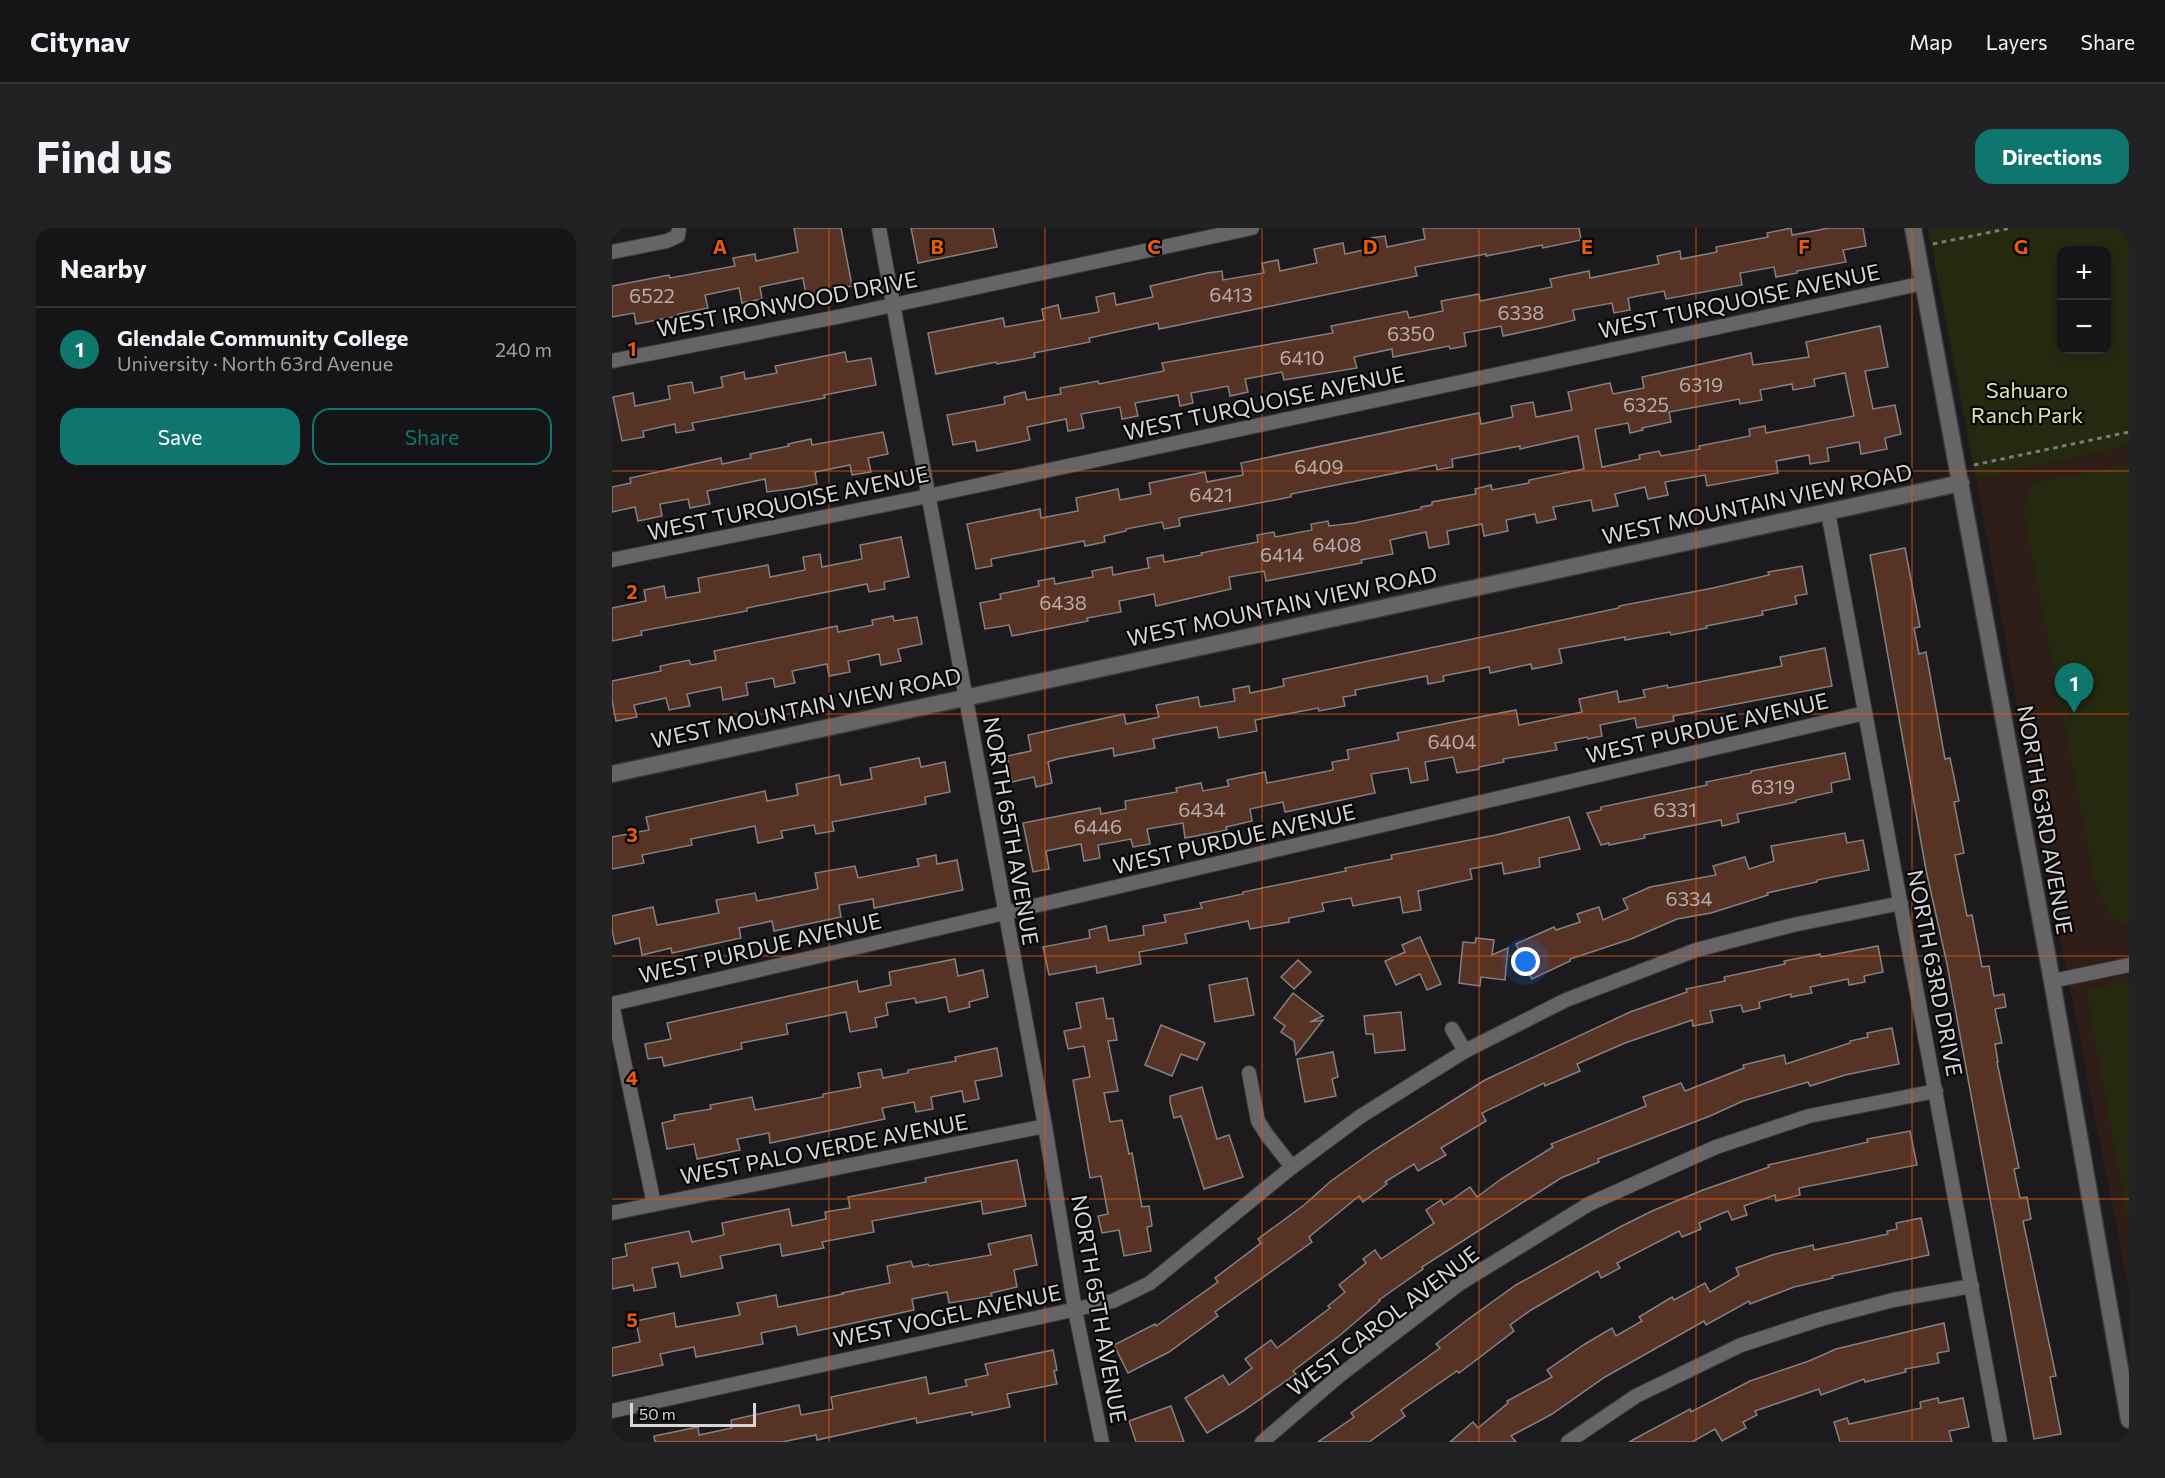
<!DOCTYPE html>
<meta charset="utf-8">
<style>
:root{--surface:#151416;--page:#222123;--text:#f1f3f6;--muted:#9d9ea1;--line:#343335;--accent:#0f766e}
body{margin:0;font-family:Commissioner,sans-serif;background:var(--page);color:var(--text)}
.controls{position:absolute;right:18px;top:18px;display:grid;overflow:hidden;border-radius:12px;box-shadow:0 3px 9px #0003}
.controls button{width:54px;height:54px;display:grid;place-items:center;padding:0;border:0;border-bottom:2px solid var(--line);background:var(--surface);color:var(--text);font:30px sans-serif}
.scale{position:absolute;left:18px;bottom:15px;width:126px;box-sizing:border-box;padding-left:6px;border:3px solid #d7d6d7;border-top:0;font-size:16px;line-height:21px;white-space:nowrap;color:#d7d6d7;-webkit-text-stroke:4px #060606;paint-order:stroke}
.you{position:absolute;left:914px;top:734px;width:21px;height:21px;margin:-15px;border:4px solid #fff;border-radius:50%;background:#1a73e8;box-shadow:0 0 0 9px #1a73e833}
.badge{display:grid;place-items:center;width:39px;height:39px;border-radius:50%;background:var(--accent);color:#fff;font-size:20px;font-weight:700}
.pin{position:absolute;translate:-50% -50px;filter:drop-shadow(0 2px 3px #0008)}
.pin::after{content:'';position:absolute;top:32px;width:21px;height:18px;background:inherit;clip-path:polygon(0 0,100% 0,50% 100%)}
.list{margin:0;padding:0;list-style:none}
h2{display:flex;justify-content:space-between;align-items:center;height:78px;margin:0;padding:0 24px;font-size:26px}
h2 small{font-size:20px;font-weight:400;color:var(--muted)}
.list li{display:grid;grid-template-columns:39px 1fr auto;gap:18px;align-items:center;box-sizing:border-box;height:84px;padding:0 24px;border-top:2px solid var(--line)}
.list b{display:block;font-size:22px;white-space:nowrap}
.list p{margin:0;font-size:20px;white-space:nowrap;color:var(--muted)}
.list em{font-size:20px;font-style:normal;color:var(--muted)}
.actions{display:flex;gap:12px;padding:18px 24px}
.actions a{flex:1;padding:14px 0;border:2px solid var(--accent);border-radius:18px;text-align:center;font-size:21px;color:var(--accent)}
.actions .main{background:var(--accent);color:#fff}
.map{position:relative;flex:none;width:1517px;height:1214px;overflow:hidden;border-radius:18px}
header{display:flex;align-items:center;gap:36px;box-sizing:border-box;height:84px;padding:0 30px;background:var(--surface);border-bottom:2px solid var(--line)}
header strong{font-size:28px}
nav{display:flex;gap:33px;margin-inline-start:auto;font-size:21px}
.intro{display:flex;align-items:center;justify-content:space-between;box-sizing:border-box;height:144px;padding:0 36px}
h1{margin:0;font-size:42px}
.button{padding:15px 27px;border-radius:18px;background:var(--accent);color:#fff;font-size:21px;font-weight:700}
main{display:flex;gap:36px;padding:0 36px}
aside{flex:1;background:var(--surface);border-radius:18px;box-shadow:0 3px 9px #0003}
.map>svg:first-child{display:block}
</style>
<header>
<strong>Citynav</strong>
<nav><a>Map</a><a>Layers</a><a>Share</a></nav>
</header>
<div class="intro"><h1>Find us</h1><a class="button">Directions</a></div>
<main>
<aside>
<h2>Nearby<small></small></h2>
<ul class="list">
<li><span class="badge">1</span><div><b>Glendale Community College</b><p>University · North 63rd Avenue</p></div><em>240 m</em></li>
</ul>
<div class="actions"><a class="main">Save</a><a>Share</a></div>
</aside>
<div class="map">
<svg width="1517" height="1214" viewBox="0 0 1517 1214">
<rect width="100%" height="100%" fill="#1c1a1d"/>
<!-- education -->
<polygon fill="#2f1d18" points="1517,218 1517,1063 1450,720 1364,251"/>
<!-- green -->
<g fill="#242910" fill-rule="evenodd">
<path d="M1316,0H1517V218L1364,251ZM1450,22H1494V122H1450Z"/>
<path d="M1517,236V698C1494,695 1489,668 1482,650L1412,287C1413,273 1414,264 1425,254Z"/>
<polygon points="1517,753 1517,1000 1474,762"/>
</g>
<!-- building -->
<g fill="#573326" stroke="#858180" stroke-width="1.5" fill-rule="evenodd">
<polygon points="182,0 229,0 240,58 194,67 191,50 148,59 150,71 130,75 127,60 93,67 96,80 66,86 66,88 24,96 22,85 0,89 0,58 57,47 58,50 123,38 121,30 143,26 144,33 186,24"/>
<polygon points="299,0 381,0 385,19 306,35"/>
<polygon points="811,0 967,0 969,12 931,20 930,17 874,28 874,26 803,39 805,48 547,101 546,95 477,110 478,114 422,125 423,129 385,136 384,134 324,146 316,105 391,90 393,99 432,92 430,81 446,77 449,91 487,84 484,69 502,65 504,77 541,69 538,58 595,45 610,43 611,52 652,45 650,35 666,32 668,43 705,35 702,21 731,15 733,26 761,20 759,10 773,8 775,19 813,11"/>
<polygon points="1179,0 1180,7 1217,0 1251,0 1254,18 1231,22 1234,34 1185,43 1185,45 1164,49 1162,39 1128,45 1130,57 1054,71 1052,63 1016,70 1018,82 1002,85 1000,75 961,82 963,92 934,99 891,108 889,98 852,105 854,118 838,121 837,118 781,129 780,121 742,129 745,140 672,152 670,144 633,151 636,164 618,168 616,158 579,165 581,175 568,178 566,167 523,175 526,188 510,191 508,179 469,186 472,200 456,203 454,191 415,199 418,212 365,223 363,213 341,217 335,187 393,176 392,169 413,164 415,172 449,166 448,160 486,153 487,156 552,143 550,135 721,105 719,98 795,83 797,90 831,83 829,73 867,66 868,73 940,59 938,51 977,43 978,50 1047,36 1045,28 1068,23 1069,31 1105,24 1104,19 1156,9 1155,5"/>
<path d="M1268,98L1276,139L1253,143L1261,181L1283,177L1289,206L1273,210L1275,221L1249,226L1247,214L1215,220L1217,233L1198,236L1197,227L1164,233L1166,245L1095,258L1093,247L1053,254L1056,267L1036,271L1033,259L1003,266L1006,278L981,283L979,272L941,279L944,291L925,295L923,286L894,292L896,303L872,308L870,296L835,303L837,316L817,320L814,304L778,312L781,326L749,332L750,335L654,353L652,343L617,349L619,361L544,378L542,366L507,373L509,384L475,390L476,393L400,408L397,397L373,401L368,375L389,371L388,366L427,358L426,353L442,350L443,356L481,349L480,343L500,339L501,347L537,340L535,330L551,327L552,334L590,327L589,325L646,314L645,307L662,304L663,309L700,302L699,296L716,293L717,298L742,295L809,281V279L820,277V274L864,266L863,261L879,257L880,262L917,255V252L972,241L966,208L908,221V218L840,231L841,239L825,242L824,237L679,266V269L567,290L568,298L552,301L550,294L514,301V303L492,308L493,314L473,318L472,313L379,331L380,338L364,341L355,296L428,281L429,290L466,283L464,270L506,261L508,272L539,266L537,255L593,244L595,254L631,247L629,235L847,189L867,185L869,196L901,189L899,178L921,174L924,189L960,182L956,164L998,155L1001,166L1032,160L1030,149L1139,125L1141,137L1197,129L1194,114ZM1233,145L1242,188L1154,205L1153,198L1137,201L1138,208L1087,218L1088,221L1049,228L1047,223L1027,227L1028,231L990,239L983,201L1016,195L1018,205L1031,202L1030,200L1059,194L1057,184L1127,171L1128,176L1150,172L1148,162L1180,156L1181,162L1203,158L1202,151Z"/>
<polygon points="233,124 235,134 259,130 264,157 212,167 213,170 80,195 82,202 64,205 63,196 31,203 32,209 10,213 1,169 21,165 23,178 58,171 56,158 80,154 82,165 111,159 109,149 132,144 133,151 165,145 163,138"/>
<polygon points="271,204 276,226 256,230 259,244 240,247 238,237 203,244 205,256 185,260 155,264 153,251 95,263 98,276 78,280 76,271 48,276 50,288 26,293 23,279 0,284 0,259 19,255 18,250 109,230 110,236 139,230 138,226 177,218 176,216 199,211 200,217"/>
<polygon points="289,309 297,349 272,354 273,361 257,364 255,356 135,380 135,383 29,403 30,407 0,413 0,380 34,373 32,362 52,358 54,370 88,364 86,350 156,337 158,349 193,342 191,329 208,326 210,339 250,331 248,317"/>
<polygon points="1293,320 1308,399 1302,400 1307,426 1314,424 1333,531 1338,530 1347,573 1342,574 1352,625 1343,627 1355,688 1360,687 1370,739 1377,738 1382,768 1392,766 1394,779 1383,781 1390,815 1383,816 1386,834 1385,834 1407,940 1402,941 1408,970 1415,969 1419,991 1411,993 1444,1148 1438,1149 1449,1206 1422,1211 1335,736 1314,642 1258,327"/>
<polygon points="1190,338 1195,366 1183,368 1185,376 1150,383 1151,387 1094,398 1095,400 1059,407 1058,404 1013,412 1013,409 947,421 950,435 920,441 919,436 878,445 877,439 831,448 832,453 816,456 815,448 743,462 744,467 731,469 733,478 707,483 706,480 643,492 645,503 607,510 605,499 541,511 543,520 502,528 501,520 445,531 436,534 440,555 424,559 422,549 400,554 395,528 419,523 416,507 512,486 514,496 547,489 544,477 586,469 588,479 623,473 621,461 637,458 638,465 672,458 671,451 955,391 1007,380 1007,378 1101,360 1157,347 1156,344"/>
<polygon points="281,388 282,393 305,389 310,416 286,421 289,433 269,437 267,426 236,433 238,444 217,448 215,436 180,443 183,455 163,459 161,450 134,455 136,467 111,472 109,459 75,466 78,478 57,482 54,470 22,477 25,489 4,493 0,472 0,453 49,443 48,438 77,432 79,437 104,432 102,423 225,398 226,404 261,397 260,392"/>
<polygon points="1213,420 1220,458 1061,488 1062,493 1025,500 1023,490 988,497 990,508 976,511 975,509 943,515 945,522 891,531 892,534 867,539 867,541 845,545 841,529 813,534 816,552 799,555 796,540 759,546 763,565 673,584 671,574 638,581 640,593 614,599 615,602 573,610 571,595 535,601 538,616 521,619 519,611 486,617 488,630 472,633 469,616 434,623 437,641 421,644 411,595 488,580 489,586 514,581 513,573 565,564 564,560 589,555 591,563 617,558 615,552 653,544 655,555 721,542 720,534 737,531 735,522 787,512 785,505 904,482 907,497 970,484 967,471 1005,463 1007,474 1033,469 1031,462 1055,457 1056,460 1170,438 1168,429"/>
<polygon points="1233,525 1238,551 1219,555 1220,564 1184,572 1184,574 1125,586 1127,594 1110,598 1109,592 1032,607 1033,610 997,617 997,615 989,617 975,585 989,582 989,579 1095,557 1094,554 1139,545 1139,543"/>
<polygon points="307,530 309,539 333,534 338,564 313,569 314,576 220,594 222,603 204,606 202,597 169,603 171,610 146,615 143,598 79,611 80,617 30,627 32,635 0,641 0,609 37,602 34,589 153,563 155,573 186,567 184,556 227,547 229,557 260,551 258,540"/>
<polygon points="957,589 968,621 927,630 928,639 892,646 890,635 858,641 860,651 806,663 809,682 791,685 788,669 741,678 739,670 710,675 712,683 677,690 677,694 638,701 636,693 573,706 575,715 527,724 529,736 485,745 484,738 437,747 431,719 478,710 477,702 494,698 497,713 532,707 531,698 554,694 552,687 590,680 588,675 631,666 631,664 734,643 733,640 780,631 779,627 884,607"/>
<polygon points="1233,605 1235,615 1251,612 1257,642 1205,652 1205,654 1155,665 1156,667 1099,685 1065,691 1019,711 958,731 958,733 920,751 904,716 942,699 944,702 968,694 965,686 987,679 991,692 1016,681 1011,671 1038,659 1104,647 1101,638 1133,629 1137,641 1162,633 1159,618"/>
<polygon points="324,627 325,636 345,632 351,662 262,680 261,671 227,677 229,689 162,703 160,693 127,700 129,710 60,725 59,720 30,727 27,710 3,716 0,702 0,688 41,679 45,697 107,685 104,672 143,665 145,673 206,661 203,645 243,638 246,650 307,638 305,631"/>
<polygon points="808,709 829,756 815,762 808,746 784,757 773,733 793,724 790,717"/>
<polygon points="864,710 882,712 880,727 896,720 893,752 869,749 868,758 847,755 851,714 863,715"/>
<polygon points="1266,718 1271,744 1252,748 1253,754 1237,757 1236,751 1198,759 1200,765 1179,769 1179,766 1147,774 1148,780 1131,784 1129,777 1098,783 1101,794 1081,798 1080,792 1013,815 965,836 968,843 933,858 932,855 870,885 874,893 829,920 834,927 806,943 802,936 773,954 775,956 751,974 747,968 697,1009 700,1014 603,1084 606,1088 557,1124 516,1145 502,1117 543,1096 544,1098 606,1054 603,1050 649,1015 646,1011 692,977 719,953 764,921 873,852 1018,784 1075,764 1074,761 1113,753 1112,749 1173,736 1172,733 1208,726 1209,729"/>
<polygon points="343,731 346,748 371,742 376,769 357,774 358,779 337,784 334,769 304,775 303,770 274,775 276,787 263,790 265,799 238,804 234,784 174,796 176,806 129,815 130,821 52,838 50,829 36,831 33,816 59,811 55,795 245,753 247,764 279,757 277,744"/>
<polygon points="686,732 699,744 682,761 669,749"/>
<polygon points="635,750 642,787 603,794 597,757"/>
<polygon points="681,765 711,788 698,794 711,792 684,827 682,813 669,804 673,798 662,790"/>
<polygon points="491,770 495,791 501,790 505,812 496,813 506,863 492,865 498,894 510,892 517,926 520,925 530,979 537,978 540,998 535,999 539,1023 512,1028 507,1002 490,1005 486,988 496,986 489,948 478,950 461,852 478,849 472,818 456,821 452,803 469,800 464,775"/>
<polygon points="789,784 793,822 763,825 761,806 754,806 752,788"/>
<polygon points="549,797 593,815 585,832 569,826 560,848 533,837"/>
<polygon points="1280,800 1287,836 1233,847 1198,858 1196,854 1131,873 1098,888 986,931 987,934 949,950 810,1039 811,1041 767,1072 768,1073 727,1108 681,1143 684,1146 631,1183 595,1205 573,1170 611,1147 617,1157 640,1140 633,1131 659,1112 665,1120 718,1080 716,1078 733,1064 727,1057 754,1035 751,1031 763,1022 769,1031 822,995 814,982 829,972 832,977 858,959 865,969 889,951 941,919 939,916 1034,878 1031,869 1069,855 1073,863 1132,840 1131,837 1172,827 1174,836 1238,815 1238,813 1256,809 1255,805"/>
<polygon points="385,820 390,848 363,853 367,871 352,874 350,863 319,869 321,881 304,884 302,874 270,880 273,891 158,915 157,905 125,911 128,922 85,931 82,916 55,921 50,895 63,892 62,887 99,881 98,877 140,869 143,882 211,869 211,866 249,859 246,845 269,841 271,850 296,845 296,842 344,833 343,829"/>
<polygon points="721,824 726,849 720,851 724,868 693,874 685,831"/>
<polygon points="590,859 605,911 617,907 631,949 592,961 569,888 562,890 558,874 558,868"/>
<polygon points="1298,903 1305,937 1187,960 1188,967 1164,973 1163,967 1132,978 1135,987 1120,992 1116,983 1087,995 1089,1001 1070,1009 1067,1003 1005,1035 1008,1040 989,1050 986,1043 919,1082 898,1097 902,1103 847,1145 845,1143 789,1182 793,1188 757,1214 706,1214 742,1189 739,1185 828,1120 824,1116 855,1092 904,1057 1008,999 1040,983 1091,962 1157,939 1156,937 1256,914 1255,911"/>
<polygon points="405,932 414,978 371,986 369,973 260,993 262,1004 210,1014 212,1020 170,1028 168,1016 108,1028 111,1040 69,1049 66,1035 40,1040 44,1059 22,1063 21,1057 0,1061 0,1031 15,1028 13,1016 77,1003 80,1014 112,1007 110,995 177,981 180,998 214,991 213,984 238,980 236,969 314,954 313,950"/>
<polygon points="1309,990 1317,1027 1220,1048 1221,1050 1182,1059 1138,1076 1137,1073 1094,1097 1092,1093 993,1149 940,1186 899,1208 904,1214 838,1214 861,1194 866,1200 896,1175 895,1173 940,1149 935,1142 973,1116 1000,1100 1004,1108 1030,1093 1027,1089 1060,1069 1062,1072 1093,1055 1098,1064 1127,1047 1124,1040 1160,1027 1201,1017 1202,1022 1276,1006 1275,1003 1285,1001 1284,995"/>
<polygon points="419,1007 425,1037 402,1042 405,1059 379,1065 380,1068 337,1075 335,1064 300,1071 302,1082 186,1107 184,1098 149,1105 151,1116 84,1129 82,1119 48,1126 51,1137 0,1148 0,1120 28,1114 24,1093 62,1085 64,1099 128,1087 125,1075 164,1067 166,1079 231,1066 230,1065 278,1055 275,1038 299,1033 301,1039 316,1036 317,1038 379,1027 376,1016"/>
<polygon points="1332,1095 1337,1123 1325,1125 1327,1135 1293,1141 1294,1144 1253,1154 1252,1151 1209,1167 1207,1161 1143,1183 1145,1187 1131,1194 1134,1200 1110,1213 1103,1201 1080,1214 1017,1214 1078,1181 1079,1184 1138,1153 1197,1133 1224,1121"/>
<polygon points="441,1122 445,1142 442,1143 445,1156 395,1166 398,1179 360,1187 360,1184 305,1195 304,1190 205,1212 204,1207 170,1214 43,1214 42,1208 86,1199 87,1207 120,1200 119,1192 187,1177 189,1187 221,1181 219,1169 314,1149 317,1166 355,1158 353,1152 376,1147 373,1136"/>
<polygon points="1326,1170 1327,1175 1351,1170 1357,1199 1337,1203 1340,1214 1228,1214 1222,1194 1235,1190 1237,1196 1309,1180 1308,1174"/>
<polygon points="559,1178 572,1214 524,1214 517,1193"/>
</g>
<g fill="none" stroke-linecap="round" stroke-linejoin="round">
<defs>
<g id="minor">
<polyline points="267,0 433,898 463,1082 490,1214"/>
<polyline points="0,24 55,13 66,8 67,0"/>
<polyline points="0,133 230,88 640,0"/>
<polyline points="1216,284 1388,1214"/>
<polyline points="0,332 316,268 1312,55"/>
<polyline points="1440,753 1517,737"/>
<polyline points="840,801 853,823"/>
<polyline points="637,845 646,893 655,907 680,939"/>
<polyline points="42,976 0,776 1253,485"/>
<polyline points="0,985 433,898"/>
<polyline points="0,1183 501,1073 538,1055 680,939 749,888 853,823 954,772 1084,722 1181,697 1289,675"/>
<polyline points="650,1214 727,1148 847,1056 977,976 1104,919 1197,888 1324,863"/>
<polyline points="956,1214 1024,1168 1129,1117 1209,1091 1281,1072 1360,1058"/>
</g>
<g id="tertiary">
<polyline points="1301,0 1440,753 1517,1192"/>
<polyline points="0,546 1349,255"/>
</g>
</defs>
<!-- minor casing -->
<use href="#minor" stroke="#383739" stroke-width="16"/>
<!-- tertiary casing -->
<use href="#tertiary" stroke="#383739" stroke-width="19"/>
<!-- path -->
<g stroke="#7c7a7c" stroke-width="3" stroke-dasharray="4.5 4.5" stroke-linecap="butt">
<polyline points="1321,16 1399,0"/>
<polyline points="1362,237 1517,204"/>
</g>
<!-- minor -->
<use href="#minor" stroke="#666467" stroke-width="14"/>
<!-- tertiary -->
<use href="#tertiary" stroke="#666467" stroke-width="16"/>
</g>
<!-- grid -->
<path fill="none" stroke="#e8590c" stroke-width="1.5" stroke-opacity="0.55" d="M217,0V1214M433,0V1214M650,0V1214M867,0V1214M1084,0V1214M1300,0V1214M0,243H1517M0,486H1517M0,728H1517M0,971H1517"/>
<g text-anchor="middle" stroke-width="4.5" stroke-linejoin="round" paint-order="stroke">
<!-- number labels -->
<g font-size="20" fill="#b7adab">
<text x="619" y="74">6413</text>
<text x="40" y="75">6522</text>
<text x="909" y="92">6338</text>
<text x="799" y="113">6350</text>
<text x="690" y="137">6410</text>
<text x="1089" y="164">6319</text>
<text x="1034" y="184">6325</text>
<text x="707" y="246">6409</text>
<text x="599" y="274">6421</text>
<text x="725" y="324">6408</text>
<text x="670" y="334">6414</text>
<text x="451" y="382">6438</text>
<text x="840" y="521">6404</text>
<text x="1161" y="566">6319</text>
<text x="590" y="589">6434</text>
<text x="1063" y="589">6331</text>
<text x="486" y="606">6446</text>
<text x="1077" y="678">6334</text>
</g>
<!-- street labels -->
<g font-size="22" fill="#d7d6d7" stroke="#060606">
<text transform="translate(1127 73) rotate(-12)" y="8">WEST TURQUOISE AVENUE</text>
<text transform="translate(175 76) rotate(-11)" y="8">WEST IRONWOOD DRIVE</text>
<text transform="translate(652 175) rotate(-12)" y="8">WEST TURQUOISE AVENUE</text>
<text transform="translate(176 275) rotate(-12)" y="8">WEST TURQUOISE AVENUE</text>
<text transform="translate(1145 276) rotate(-12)" y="8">WEST MOUNTAIN VIEW ROAD</text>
<text transform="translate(670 378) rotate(-12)" y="8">WEST MOUNTAIN VIEW ROAD</text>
<text transform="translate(194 480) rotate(-12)" y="8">WEST MOUNTAIN VIEW ROAD</text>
<text transform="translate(1095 500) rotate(-13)" y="8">WEST PURDUE AVENUE</text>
<text transform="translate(1433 592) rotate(80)" y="8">NORTH 63RD AVENUE</text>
<text transform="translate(399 603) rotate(80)" y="8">NORTH 65TH AVENUE</text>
<text transform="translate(622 611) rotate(-13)" y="8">WEST PURDUE AVENUE</text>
<text transform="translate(148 720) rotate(-13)" y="8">WEST PURDUE AVENUE</text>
<text transform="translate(1323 745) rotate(79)" y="8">NORTH 63RD DRIVE</text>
<text transform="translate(212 921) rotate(-11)" y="8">WEST PALO VERDE AVENUE</text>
<text transform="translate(487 1081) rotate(80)" y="8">NORTH 65TH AVENUE</text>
<text transform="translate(335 1088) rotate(-12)" y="8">WEST VOGEL AVENUE</text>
<text transform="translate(771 1093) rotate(-37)" y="8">WEST CAROL AVENUE</text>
</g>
<!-- park labels -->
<g font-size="22" fill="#d7e6a4" stroke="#060606">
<text x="1415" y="170">Sahuaro<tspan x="1415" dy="25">Ranch Park</tspan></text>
</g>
</g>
<g font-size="20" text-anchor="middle" font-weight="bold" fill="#e8590c" stroke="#060606" stroke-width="4.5" stroke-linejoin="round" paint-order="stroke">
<text x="108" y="26">A</text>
<text x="325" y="26">B</text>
<text x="542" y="26">C</text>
<text x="758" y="26">D</text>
<text x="975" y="26">E</text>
<text x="1192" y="26">F</text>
<text x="1409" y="26">G</text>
<text x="20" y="128">1</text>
<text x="20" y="371">2</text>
<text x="20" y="614">3</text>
<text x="20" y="857">4</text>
<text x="20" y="1099">5</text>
</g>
</svg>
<div class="controls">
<button>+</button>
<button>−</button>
</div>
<div class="scale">50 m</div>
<div class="you"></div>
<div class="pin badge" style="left:1462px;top:485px">1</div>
</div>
</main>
